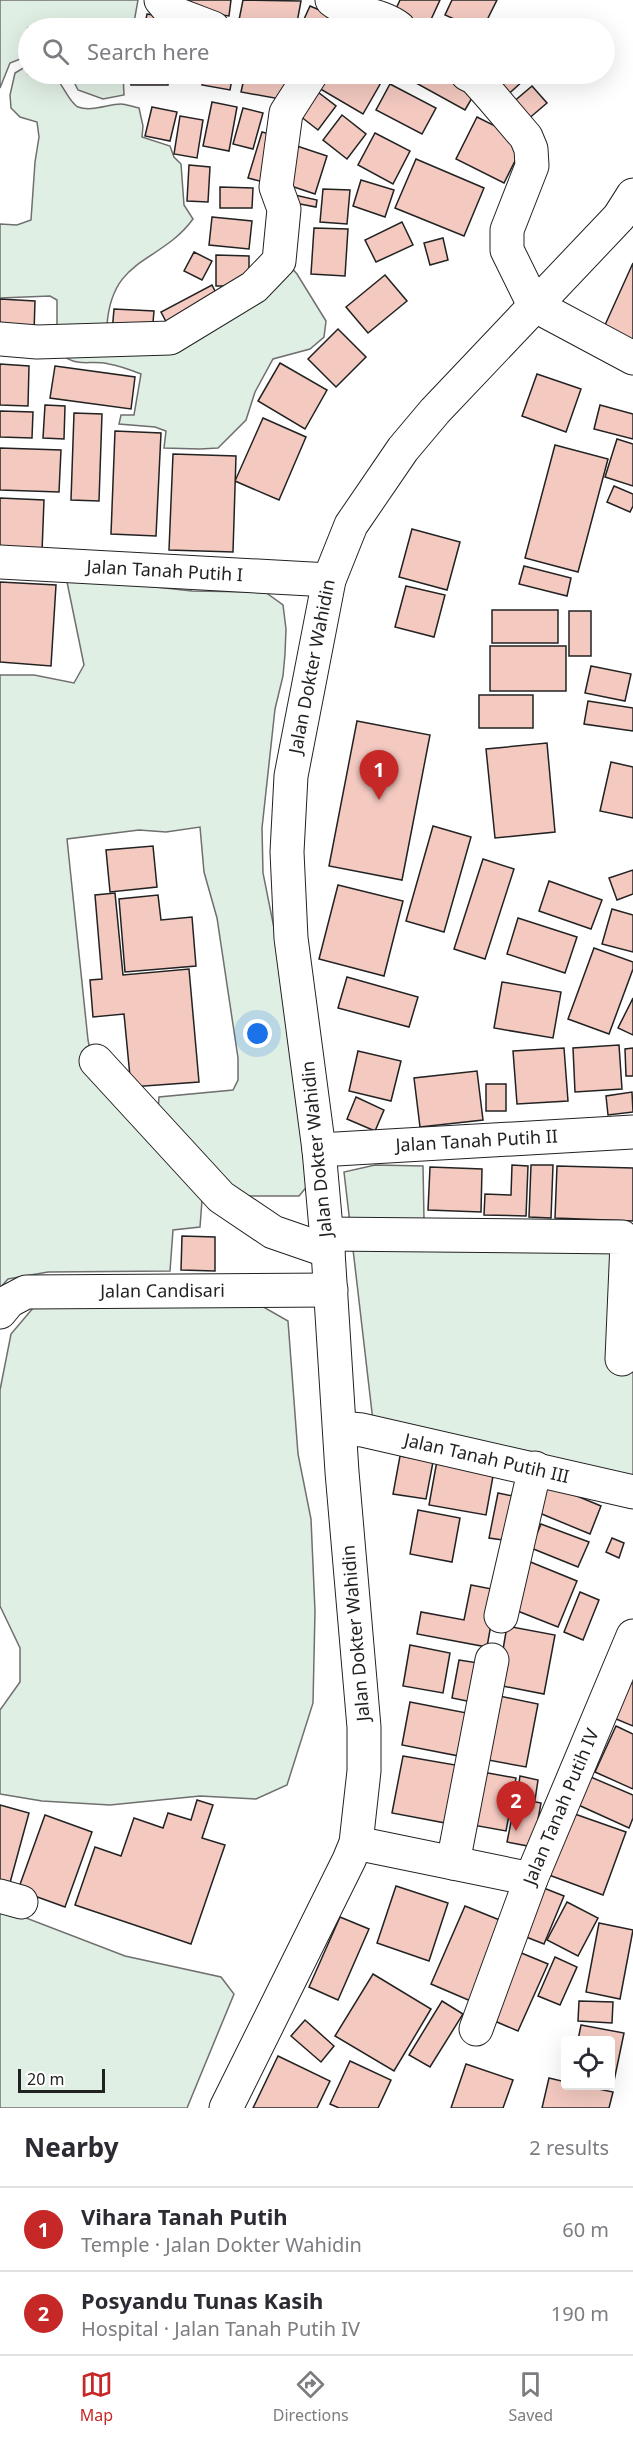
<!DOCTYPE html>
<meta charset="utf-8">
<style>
:root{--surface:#fff;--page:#f7f7f7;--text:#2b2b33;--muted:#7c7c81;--line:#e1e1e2;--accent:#c62828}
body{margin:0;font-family:"Noto Sans",sans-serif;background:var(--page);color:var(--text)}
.controls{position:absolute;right:18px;bottom:18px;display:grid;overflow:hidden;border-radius:6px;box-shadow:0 6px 24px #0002}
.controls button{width:54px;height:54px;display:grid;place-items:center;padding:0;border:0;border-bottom:2px solid var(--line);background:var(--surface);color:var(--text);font:30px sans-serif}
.scale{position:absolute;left:18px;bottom:15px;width:87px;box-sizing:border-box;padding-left:6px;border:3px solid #222;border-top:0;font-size:16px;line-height:21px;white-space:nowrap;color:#222;-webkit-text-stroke:4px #fff;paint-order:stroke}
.you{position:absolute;left:258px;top:1034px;width:21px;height:21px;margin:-15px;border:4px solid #fff;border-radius:50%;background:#1a73e8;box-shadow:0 0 0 9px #1a73e833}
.badge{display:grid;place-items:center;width:39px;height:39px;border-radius:50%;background:var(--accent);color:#fff;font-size:20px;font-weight:700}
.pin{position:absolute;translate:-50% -50px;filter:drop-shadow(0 2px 3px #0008)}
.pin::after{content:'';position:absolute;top:32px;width:21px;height:18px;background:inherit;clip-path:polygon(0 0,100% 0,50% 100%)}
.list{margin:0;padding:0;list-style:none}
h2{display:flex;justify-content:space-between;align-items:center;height:78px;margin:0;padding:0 24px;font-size:26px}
h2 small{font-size:20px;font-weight:400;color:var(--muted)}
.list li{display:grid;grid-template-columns:39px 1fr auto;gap:18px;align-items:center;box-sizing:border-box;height:84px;padding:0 24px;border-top:2px solid var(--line)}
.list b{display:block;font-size:22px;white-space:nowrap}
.list p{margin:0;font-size:20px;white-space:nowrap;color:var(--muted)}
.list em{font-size:20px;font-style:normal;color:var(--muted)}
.icon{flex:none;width:33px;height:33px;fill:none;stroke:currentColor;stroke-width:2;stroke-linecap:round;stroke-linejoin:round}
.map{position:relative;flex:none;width:633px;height:2108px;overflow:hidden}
.search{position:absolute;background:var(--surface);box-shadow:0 6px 24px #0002;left:18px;right:18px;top:18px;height:66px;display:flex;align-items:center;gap:15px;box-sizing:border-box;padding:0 21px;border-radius:33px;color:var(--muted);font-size:22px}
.sheet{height:246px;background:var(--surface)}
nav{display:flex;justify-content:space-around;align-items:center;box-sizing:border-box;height:84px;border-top:2px solid var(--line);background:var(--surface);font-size:16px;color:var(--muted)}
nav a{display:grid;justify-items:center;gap:3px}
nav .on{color:var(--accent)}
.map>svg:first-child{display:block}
</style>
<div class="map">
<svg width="633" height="2108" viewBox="0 0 633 2108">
<rect width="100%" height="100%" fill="#fff"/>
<!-- green -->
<g fill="#e0efe3" stroke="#6f6f6f" stroke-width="1.5">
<polygon points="0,0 138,0 133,28 28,28 28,56 10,63 0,88"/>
<path d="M25,67H28V74H53C61,81 70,104 78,107C92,112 108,104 121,104C126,104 133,107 139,108L143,126L142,137L170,146L174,157L181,164L184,205L193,219C160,264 112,256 107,325L154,343L288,264L297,274L326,321L324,337L310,349L273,359L255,392L246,420L218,448L200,449L164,448L166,431L155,427L119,424L121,415H134L141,374C131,370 120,366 109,364C87,359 76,370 57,350V300L50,296L0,298V224L17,225L31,220L35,162L39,137L37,122L20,117L11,108L10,95L15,73Z"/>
<polygon points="70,74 123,74 124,95 103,99 78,90"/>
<polygon points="66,577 192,591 265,592 283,605 286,629 285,654 283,676 275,709 262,828 263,873 296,1038 313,1179 299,1196 239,1196 158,1111 159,1097 233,1090 238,1080 238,1058 217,918 204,872 200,827 166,832 139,830 67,839 88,1040 96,1080 202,1200 200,1227 173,1230 170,1271 48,1272 8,1279 0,1288 0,675 34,675 74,683 84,665"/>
<polygon points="375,1165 423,1166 424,1219 626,1240 633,1346 633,1482 548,1460 533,1452 373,1421 344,1172"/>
<polygon points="251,1300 288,1321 298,1454 311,1519 315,1611 313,1703 287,1785 256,1799 200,1796 110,1805 42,1801 0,1794 0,1710 20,1682 20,1648 0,1606 0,1390 11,1334 39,1301"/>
<polygon points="0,1908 125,1956 221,1977 234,1994 187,2108 0,2108"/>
</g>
<!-- building -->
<g fill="#f3c9c0" stroke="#222" stroke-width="1.5">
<polygon points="177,0 231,0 229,16 175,9"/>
<polygon points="243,0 301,1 296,28 280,28 239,20"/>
<polygon points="400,0 440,0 428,26 395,11"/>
<polygon points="452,0 497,0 483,28 474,28 445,15"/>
<polygon points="310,6 329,14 323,28 300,28"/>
<polygon points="147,14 177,19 175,28 144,28"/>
<rect x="131" y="74" width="37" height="11"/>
<polygon points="177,74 200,74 199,83 176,80"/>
<polygon points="204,74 233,74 230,90 202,85"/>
<polygon points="245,74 296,74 291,101 241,92"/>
<polygon points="325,74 373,74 383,79 363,114 317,87"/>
<polygon points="422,74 458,74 479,86 465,110 416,83"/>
<polygon points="480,74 517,74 524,80 501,101"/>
<polygon points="390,84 436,108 422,134 376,110"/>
<polygon points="310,86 336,106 318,130 291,109"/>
<polygon points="532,86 547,103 520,126 505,109"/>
<polygon points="212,102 237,107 229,151 203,146"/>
<polygon points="152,107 177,112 170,141 145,136"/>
<polygon points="243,108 263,113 253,149 233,144"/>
<polygon points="342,115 366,134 347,159 323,140"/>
<polygon points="180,116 203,120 197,158 174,154"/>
<polygon points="477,117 525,141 504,183 456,159"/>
<polygon points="262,132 281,137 267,183 248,178"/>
<polygon points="375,133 410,151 393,184 358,165"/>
<polygon points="294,145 327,156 315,194 282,183"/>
<polygon points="416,159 484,188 464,236 395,208"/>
<polygon points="189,165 210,167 208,202 187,201"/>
<polygon points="361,180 394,190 385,217 353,206"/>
<polygon points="220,187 253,188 252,208 220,208"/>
<polygon points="323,189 350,190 347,224 320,222"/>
<polygon points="286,193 317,200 316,207 284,201"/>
<polygon points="212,217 252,221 249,249 209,245"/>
<polygon points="402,222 413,245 376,262 365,240"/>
<polygon points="314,228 348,229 345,276 311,274"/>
<polygon points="443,238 448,260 430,265 424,243"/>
<polygon points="194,252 212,261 202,280 184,271"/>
<polygon points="216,255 249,256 249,286 216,286"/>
<polygon points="633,263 633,350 600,336"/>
<polygon points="385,275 407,301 368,333 346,307"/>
<polygon points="212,285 222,305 171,331 161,312"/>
<polygon points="0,299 35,301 34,333 0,332"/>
<polygon points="114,309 154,311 152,334 112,332"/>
<polygon points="338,329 366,357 336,387 308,359"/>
<polygon points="280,363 327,390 305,429 258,401"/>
<polygon points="0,364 29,366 28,406 0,405"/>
<polygon points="55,366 135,377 131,409 50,398"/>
<polygon points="537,374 581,389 566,432 522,416"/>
<polygon points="45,405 65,406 64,439 43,438"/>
<polygon points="600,405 633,414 633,439 594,429"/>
<polygon points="0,411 33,412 32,438 0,437"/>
<polygon points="74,413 102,414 99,501 71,500"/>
<polygon points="263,418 306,437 279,500 235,481"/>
<polygon points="115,431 161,433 156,536 111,534"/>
<polygon points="617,439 633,444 633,486 605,477"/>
<polygon points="555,445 608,459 578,572 525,558"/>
<polygon points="0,448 61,450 59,492 0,490"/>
<polygon points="173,454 236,456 233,552 169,550"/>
<polygon points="614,486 633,494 633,506 630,512 607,502"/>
<polygon points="0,498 44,500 42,552 0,550"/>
<polygon points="412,529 460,542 447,590 399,577"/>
<polygon points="524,566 571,578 567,596 519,584"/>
<polygon points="0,582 56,585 51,666 0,662"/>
<polygon points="406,586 445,595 434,637 395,627"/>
<rect x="492" y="610" width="66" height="33"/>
<rect x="569" y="611" width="22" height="45"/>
<rect x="490" y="646" width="76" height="45"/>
<polygon points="591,666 631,674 625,701 585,693"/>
<rect x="479" y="695" width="54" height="33"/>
<polygon points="588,701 633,708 633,731 584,724"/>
<polygon points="357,721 430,735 402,880 329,866"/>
<polygon points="547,743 555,832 495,838 486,749"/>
<polygon points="611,762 633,767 633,818 600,811"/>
<polygon points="433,826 471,837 444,932 406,921"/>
<polygon points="153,846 157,887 110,892 106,850"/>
<polygon points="483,859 514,869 485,959 454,949"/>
<polygon points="633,870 633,894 617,900 609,878"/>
<polygon points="549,881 602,900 591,929 539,911"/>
<polygon points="338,885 403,901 384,976 319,959"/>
<polygon points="115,893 123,975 189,969 199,1082 131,1087 124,1014 93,1017 90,980 102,979 95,895"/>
<polygon points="158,895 161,920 192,917 196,966 125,972 119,899"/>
<polygon points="612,909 633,915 633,952 602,944"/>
<polygon points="518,918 577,937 565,973 507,954"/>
<polygon points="594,948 633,962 633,969 609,1034 568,1019"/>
<polygon points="347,977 418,997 409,1027 338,1008"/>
<polygon points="502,982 561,992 553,1038 494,1028"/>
<polygon points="633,998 633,1035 618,1028"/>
<polygon points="619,1045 622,1089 575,1092 573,1048"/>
<polygon points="564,1048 568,1101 517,1104 513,1051"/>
<polygon points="633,1048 633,1076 626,1076 625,1049"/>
<polygon points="358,1051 401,1061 391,1101 349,1091"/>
<polygon points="477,1071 483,1120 420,1127 414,1078"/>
<rect x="486" y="1084" width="20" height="27"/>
<polygon points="632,1092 633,1112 608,1115 606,1096"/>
<polygon points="356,1097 384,1110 375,1131 347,1119"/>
<polygon points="512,1165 528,1166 526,1216 484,1215 485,1194 511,1195"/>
<polygon points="531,1165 553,1165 551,1218 529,1217"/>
<polygon points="557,1166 633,1168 633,1221 555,1218"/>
<polygon points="430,1167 482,1169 481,1212 428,1210"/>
<polygon points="182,1236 215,1237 215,1271 181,1270"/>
<polygon points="438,1455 495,1465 486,1515 429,1505"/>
<polygon points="400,1456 433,1462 426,1499 393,1494"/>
<polygon points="548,1484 601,1506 590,1534 537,1512"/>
<polygon points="498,1493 518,1497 510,1541 489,1538"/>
<polygon points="418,1510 460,1518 452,1562 410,1554"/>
<polygon points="541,1524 589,1542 578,1567 531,1548"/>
<polygon points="612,1538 624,1543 619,1558 606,1552"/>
<polygon points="528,1561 577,1581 558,1627 510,1608"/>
<polygon points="471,1585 497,1590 487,1647 417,1634 421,1612 464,1620"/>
<polygon points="580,1592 599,1600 583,1640 564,1632"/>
<polygon points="507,1626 555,1635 544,1694 497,1685"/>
<polygon points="410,1645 450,1653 443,1693 403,1686"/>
<polygon points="459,1660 485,1664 477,1703 452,1698"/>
<polygon points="623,1679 633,1683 633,1726 609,1716"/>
<polygon points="490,1694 538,1704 526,1767 477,1758"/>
<polygon points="410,1702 472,1714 464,1757 402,1745"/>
<polygon points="616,1726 633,1734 633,1789 595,1772"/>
<polygon points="403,1756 467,1767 456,1825 392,1813"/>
<polygon points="477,1771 516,1778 506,1831 467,1824"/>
<polygon points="586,1775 633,1795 633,1818 629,1828 574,1803"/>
<polygon points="520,1776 538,1780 535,1800 517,1796"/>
<polygon points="516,1798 541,1803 533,1847 507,1842"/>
<polygon points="197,1800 213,1805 202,1838 225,1845 191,1944 75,1905 95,1847 121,1856 134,1818 163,1828 168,1813 191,1820"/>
<polygon points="0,1805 29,1813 8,1890 0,1888"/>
<polygon points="572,1813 626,1832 603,1895 549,1875"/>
<polygon points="45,1815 92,1832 65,1907 18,1890"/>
<polygon points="536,1885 564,1896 544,1944 516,1933"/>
<polygon points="396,1886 448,1903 429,1961 377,1943"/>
<polygon points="567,1902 598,1918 578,1956 547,1940"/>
<polygon points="465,1906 507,1923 473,2002 431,1984"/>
<polygon points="340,1917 369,1929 338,2000 309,1987"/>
<polygon points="599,1923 633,1930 620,1999 586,1992"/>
<polygon points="519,1952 548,1964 518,2031 490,2019"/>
<polygon points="555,1957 577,1967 560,2005 538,1996"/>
<polygon points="373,1974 431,2009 394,2071 335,2036"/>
<polygon points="442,2001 463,2014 430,2067 409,2055"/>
<polygon points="579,2001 613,2002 612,2023 578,2021"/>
<polygon points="305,2020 334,2046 321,2062 291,2036"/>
<polygon points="581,2025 624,2033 614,2081 610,2080 610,2040 578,2040"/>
<polygon points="278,2056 330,2081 317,2108 253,2108"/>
<polygon points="350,2061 391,2080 378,2108 339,2108 330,2104"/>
<polygon points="466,2064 513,2080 503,2108 451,2108"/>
<polygon points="549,2078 566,2082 566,2086 584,2086 613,2092 609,2108 542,2108"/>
</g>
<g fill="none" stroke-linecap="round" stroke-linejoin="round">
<defs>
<g id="minor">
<polyline points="161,0 171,12 213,28"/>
<path d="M332,0C351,15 378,12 399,28"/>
<polyline points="467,74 475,78 491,96 526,137 531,149 532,166 507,230 507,250 534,305 633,358"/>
<polyline points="0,339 37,342 170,338 254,287 279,261 284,209 276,187 286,113 311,74"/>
<path id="s1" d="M0,562L329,580"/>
<polyline points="96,1061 221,1197 273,1232 328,1251"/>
<path id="s2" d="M319,1150L633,1132"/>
<polyline points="326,1234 622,1237 627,1243 622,1359"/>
<path id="s3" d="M0,1312L9,1301L26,1292L331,1290"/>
<path id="s4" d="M340,1428L362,1430L633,1492"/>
<polyline points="501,1616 535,1468"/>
<polyline points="356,1843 531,1879"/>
<polyline points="453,1863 492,1660"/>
<polyline points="0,1896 21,1902"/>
<path id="s5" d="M476,2029L531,1879L633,1636"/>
</g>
<g id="highway">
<path id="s6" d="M226,2108L349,1860L356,1843L364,1771V1727L342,1472L328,1251L319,1150L291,938L287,852L291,776L329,580L351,525L403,449L435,411L619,217L633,195"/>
</g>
</defs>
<!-- minor casing -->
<use href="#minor" stroke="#222" stroke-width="35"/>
<!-- highway casing -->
<use href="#highway" stroke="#222" stroke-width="35"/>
<!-- minor -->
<use href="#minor" stroke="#fff" stroke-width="33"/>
<!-- highway -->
<use href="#highway" stroke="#fff" stroke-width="33"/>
</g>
<g text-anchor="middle" stroke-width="4.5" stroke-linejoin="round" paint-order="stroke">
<!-- street labels -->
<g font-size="18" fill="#222" stroke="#fff">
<text dy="6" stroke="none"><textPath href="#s1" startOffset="165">Jalan Tanah Putih I</textPath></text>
<text dy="6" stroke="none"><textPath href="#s6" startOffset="1478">Jalan Dokter Wahidin</textPath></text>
<text dy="6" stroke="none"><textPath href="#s2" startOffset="158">Jalan Tanah Putih II</textPath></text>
<text transform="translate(317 1149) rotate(-96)" y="6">Jalan Dokter Wahidin</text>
<text dy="6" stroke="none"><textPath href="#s3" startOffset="170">Jalan Candisari</textPath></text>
<text dy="6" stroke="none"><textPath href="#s4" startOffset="150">Jalan Tanah Putih III</textPath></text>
<text transform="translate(356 1633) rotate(-95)" y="6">Jalan Dokter Wahidin</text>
<text dy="6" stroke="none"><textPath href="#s5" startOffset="238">Jalan Tanah Putih IV</textPath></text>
</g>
</g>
</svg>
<div class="controls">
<button><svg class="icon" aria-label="locate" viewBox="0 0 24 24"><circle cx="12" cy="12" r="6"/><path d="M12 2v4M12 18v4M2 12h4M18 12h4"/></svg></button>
</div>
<div class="scale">20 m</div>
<div class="you"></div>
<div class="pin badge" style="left:379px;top:800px">1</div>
<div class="pin badge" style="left:516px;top:1831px">2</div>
<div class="search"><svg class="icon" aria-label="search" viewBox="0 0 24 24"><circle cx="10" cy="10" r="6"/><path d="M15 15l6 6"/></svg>Search here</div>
</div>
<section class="sheet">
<h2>Nearby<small>2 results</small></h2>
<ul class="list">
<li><span class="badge">1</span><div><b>Vihara Tanah Putih</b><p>Temple · Jalan Dokter Wahidin</p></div><em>60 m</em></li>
<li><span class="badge">2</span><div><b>Posyandu Tunas Kasih</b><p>Hospital · Jalan Tanah Putih IV</p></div><em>190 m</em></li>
</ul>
</section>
<nav>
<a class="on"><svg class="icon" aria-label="map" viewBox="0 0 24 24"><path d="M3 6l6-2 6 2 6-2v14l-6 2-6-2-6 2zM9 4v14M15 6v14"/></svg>Map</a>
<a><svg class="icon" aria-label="directions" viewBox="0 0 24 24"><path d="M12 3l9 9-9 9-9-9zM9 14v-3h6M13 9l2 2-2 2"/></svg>Directions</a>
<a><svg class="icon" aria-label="saved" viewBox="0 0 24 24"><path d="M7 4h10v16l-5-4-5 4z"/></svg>Saved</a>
</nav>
